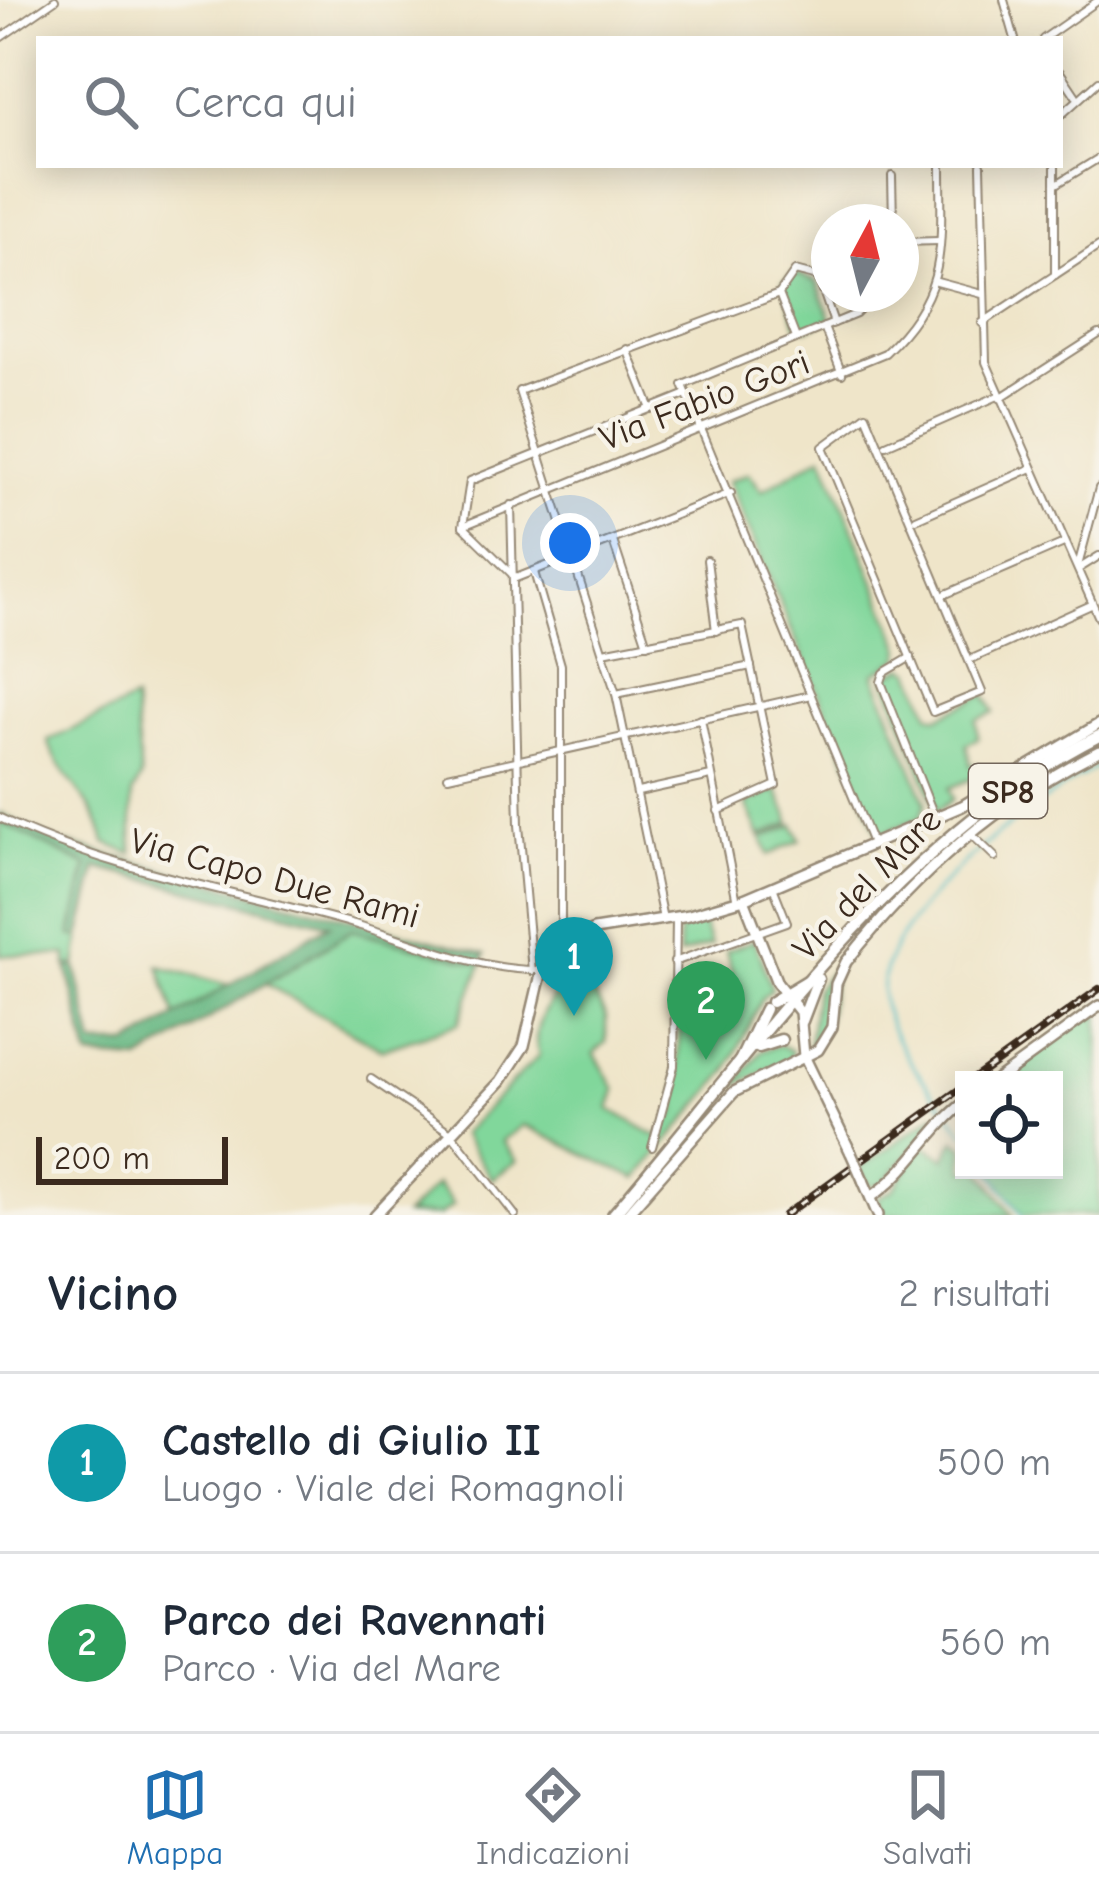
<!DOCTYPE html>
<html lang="it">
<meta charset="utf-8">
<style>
:root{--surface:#fff;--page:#f2f2f3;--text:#1f2937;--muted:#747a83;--line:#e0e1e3;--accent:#1f6fb2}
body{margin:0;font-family:"Comic Neue",sans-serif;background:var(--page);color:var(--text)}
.controls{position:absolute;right:36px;bottom:36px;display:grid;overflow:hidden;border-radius:0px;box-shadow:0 6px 30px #0003}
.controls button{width:108px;height:108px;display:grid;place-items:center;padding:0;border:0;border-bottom:3px solid var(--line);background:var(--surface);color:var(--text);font:60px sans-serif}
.compass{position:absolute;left:811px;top:204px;width:108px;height:108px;border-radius:50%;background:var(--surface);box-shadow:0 6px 30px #0003;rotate:7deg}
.scale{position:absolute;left:36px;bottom:30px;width:192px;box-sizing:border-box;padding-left:12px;border:6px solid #3b2a1e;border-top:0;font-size:33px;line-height:42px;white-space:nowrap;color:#3b2a1e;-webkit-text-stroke:9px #f7f3e8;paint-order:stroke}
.you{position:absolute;left:570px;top:543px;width:42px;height:42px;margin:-30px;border:9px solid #fff;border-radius:50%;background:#1a73e8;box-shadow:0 0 0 18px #1a73e833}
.badge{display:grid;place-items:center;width:78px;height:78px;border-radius:50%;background:var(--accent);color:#fff;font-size:39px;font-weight:700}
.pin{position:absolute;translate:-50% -99px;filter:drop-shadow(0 3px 6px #0008)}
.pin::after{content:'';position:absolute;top:63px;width:42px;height:36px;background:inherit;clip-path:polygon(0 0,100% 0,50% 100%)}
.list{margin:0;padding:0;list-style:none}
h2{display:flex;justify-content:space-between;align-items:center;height:156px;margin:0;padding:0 48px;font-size:51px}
h2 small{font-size:39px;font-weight:400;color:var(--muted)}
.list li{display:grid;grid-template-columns:78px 1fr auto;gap:36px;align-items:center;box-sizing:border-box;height:180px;padding:0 48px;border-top:3px solid var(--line)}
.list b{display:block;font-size:45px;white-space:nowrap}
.list p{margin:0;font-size:39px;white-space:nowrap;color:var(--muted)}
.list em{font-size:39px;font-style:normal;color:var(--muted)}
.icon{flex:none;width:66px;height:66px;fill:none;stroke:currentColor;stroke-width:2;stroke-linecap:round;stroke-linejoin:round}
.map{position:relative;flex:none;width:1099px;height:1215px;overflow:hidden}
.search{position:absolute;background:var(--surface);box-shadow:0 6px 30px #0003;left:36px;right:36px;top:36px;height:132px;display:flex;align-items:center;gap:30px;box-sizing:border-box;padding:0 42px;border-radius:0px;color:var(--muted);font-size:45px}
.sheet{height:516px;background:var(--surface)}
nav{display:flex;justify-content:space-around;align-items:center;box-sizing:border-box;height:168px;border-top:3px solid var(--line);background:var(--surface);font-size:33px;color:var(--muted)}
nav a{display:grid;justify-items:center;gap:6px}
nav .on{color:var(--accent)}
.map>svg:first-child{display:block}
</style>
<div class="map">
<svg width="1099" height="1215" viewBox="0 0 1099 1215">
<rect width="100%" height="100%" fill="#f7f3e8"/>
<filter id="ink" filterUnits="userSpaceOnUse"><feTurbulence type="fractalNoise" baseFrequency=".00833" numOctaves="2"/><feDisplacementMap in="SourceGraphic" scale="24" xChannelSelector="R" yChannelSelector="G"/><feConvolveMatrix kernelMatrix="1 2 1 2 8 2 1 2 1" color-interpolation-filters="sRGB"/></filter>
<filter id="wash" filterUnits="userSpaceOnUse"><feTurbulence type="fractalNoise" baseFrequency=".004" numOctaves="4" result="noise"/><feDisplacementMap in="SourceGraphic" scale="48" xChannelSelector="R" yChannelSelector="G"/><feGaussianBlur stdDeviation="2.7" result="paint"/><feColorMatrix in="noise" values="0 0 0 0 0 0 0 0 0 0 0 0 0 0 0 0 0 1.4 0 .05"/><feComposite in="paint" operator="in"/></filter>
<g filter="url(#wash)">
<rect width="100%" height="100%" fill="#efe5c9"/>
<!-- green -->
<g fill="#81d79b" stroke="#5e805c" stroke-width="3">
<polygon points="795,273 817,282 831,319 807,329 797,326 783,282"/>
<polygon points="823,455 902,649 900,658 874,674 926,803 920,818 879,835 728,481 749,473 762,491"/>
<polygon points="904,667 912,671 930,714 938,717 985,694 994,712 976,720 978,738 966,744 971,766 977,764 987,786 982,789 976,777 949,788 953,799 937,811 885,677"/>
<path d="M134,700L141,778L132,794V854L105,843C97,803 63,782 48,741Z"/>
<polygon points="777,790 791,823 760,836 746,803"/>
<polygon points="0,822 87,866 71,934 80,937 76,966 67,966 67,955 0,955"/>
<polygon points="794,825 801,840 769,855 762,838"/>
<polygon points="702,922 711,945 679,955 679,925"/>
<polygon points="352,930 482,964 458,1024 382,1049 266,984"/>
<path d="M754,940L772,989L762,998L727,1071L637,1179L523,1125L502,1141L517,1161L492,1179L462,1134L539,1055C527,1027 554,993 573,972L582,973L606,1017V1042L594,1053L616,1090L610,1109L658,1137L676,1112L681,993L733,976L726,951Z"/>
<path d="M843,956C822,986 840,1025 809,1046L816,989Z"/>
<polygon points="159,966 229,985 176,1017"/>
<polygon points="1099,1006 1099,1215 1023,1215 990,1170 1054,1170 1054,1080 997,1080"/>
<polygon points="780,1045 792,1051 790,1059 734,1086 761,1051"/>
<polygon points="935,1114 939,1119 881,1185 868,1185 859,1169"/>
<polygon points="955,1140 964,1147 964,1170 981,1170 1013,1215 885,1215 877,1198 893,1190 923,1145 945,1158"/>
<polygon points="437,1184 453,1205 440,1215 405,1215"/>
</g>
<!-- forest -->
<polygon fill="#68b883" stroke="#527150" stroke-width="3" points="0,813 56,841 485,954 482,964 352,930 140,1061 89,1057 67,966 76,966 94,1045 129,1045 330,924 97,868 80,937 71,935 87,866 0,822"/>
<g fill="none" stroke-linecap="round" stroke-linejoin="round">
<!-- stream -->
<g stroke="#50bec5" stroke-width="3">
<path d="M964,1133C937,1095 890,1048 883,1000C871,918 1034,800 1099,766"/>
<polyline points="990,1170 1022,1215"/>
</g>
</g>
</g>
<g filter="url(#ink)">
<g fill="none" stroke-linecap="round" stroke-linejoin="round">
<defs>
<g id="street">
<polyline points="1004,0 1015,39"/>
<polyline points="0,38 55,0"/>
<polyline points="1043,39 1099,0"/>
<polyline points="1060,72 1076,96"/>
<polyline points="1060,116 1099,81"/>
<polyline points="981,165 986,362 1099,618"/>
<polyline points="892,176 893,222"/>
<polyline points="1055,185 1099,158"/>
<polyline points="901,242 939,241"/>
<polyline points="1055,275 1055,165"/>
<polyline points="818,277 829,269"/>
<polyline points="937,282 982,294"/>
<polyline points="982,323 1099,246"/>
<polyline points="824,327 842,374"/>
<polyline points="796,338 779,294 795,271 818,277 834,323"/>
<polyline points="627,349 651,409"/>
<polyline points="687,394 470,481 463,526 516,578 731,493"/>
<polyline points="1000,398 1099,334"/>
<polygon points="866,415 982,692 933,712 823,447"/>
<polyline points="886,445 998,396"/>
<polyline points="511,505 519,825 532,971"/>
<polyline points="916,519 1032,468"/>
<path d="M463,526L885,353C949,293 941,247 941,165"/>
<polyline points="613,541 647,644"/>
<polyline points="707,560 716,631"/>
<polyline points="1078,566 1099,488"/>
<polyline points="1080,568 1099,556"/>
<polyline points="534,572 561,665 561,945"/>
<polyline points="946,594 1064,543"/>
<polyline points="603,652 742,625 776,785 718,811"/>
<polyline points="911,657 884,673 881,682 935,818"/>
<polyline points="974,658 1091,605"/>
<polyline points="616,694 751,666"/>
<polyline points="701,719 737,902"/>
<polyline points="448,776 811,695"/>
<polyline points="638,792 711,776"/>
<path d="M0,818C111,872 235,890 354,924C412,941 481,972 542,970"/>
<polyline points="971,834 995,857"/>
<polyline points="872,843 683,385 856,314 876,294"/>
<polyline points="663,919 616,694 519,391 779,294"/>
<polyline points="674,962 787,922 773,887"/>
<polyline points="674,982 703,980"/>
<polyline points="371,1079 451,1133 515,1215"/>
<polyline points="652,1147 674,1066 676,918"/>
</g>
<g id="secondary">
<polyline points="744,899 777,983 800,1012 804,1056 851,1153"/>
<polyline points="997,1080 1099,1006"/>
<polyline points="863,1180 878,1215"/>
<path d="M871,1197C908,1173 928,1131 964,1103"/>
<polyline points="375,1215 501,1081 524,1046 542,970 566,942 594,930 689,915 744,899 962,806 1099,724"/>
<path d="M626,1215L734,1092L818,1050L832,1027L836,984L846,962C917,873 997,802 1099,751"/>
</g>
<g id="primary">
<polyline points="772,1002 807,981"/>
<polyline points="802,1021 818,979"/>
<polyline points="759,1047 781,1040"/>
<polyline points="740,1061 765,1009"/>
<path d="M613,1215C757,1047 897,838 1099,736"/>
</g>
</defs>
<!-- street casing -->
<use href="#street" stroke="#958874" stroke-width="10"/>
<!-- secondary casing -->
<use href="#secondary" stroke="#958874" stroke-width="14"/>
<!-- primary casing -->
<use href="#primary" stroke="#958874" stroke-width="15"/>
<!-- street -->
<use href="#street" stroke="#fff" stroke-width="6"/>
<!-- secondary -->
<use href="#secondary" stroke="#fff" stroke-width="9"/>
<!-- primary -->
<use href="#primary" stroke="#fff" stroke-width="10"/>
<defs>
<g id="rail">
<polyline points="972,1080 1099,989"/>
<polyline points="785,1215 964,1086"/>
</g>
</defs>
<!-- rail casing -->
<use href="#rail" stroke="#3b2a1e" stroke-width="8"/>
<!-- rail -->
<use href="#rail" stroke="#f7f3e8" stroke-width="3" stroke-dasharray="9" stroke-linecap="butt"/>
<defs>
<polyline id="secondary-bridge" points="851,1153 863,1180"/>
</defs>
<!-- secondary-bridge casing -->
<use href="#secondary-bridge" stroke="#958874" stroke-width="14" stroke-linecap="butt"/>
<!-- secondary-bridge -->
<use href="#secondary-bridge" stroke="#fff" stroke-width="9"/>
</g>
</g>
<g text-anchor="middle" stroke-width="9" stroke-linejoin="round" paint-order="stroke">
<!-- shield labels -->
<rect fill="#f7f3e8" stroke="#73665b" stroke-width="3" x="969" y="764" width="78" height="54" rx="9"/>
<g font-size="33" font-weight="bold" fill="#3b2a1e">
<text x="1008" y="803">SP8</text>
</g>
<!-- street labels -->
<g font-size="36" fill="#3b2a1e" stroke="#f7f3e8">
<text transform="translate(704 399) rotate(-21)" y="13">Via Fabio Gori</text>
<text transform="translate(275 877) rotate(15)" y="13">Via Capo Due Rami</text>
<text transform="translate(866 883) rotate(-46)" y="13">Via del Mare</text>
</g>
</g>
</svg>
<div class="controls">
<button><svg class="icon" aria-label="locate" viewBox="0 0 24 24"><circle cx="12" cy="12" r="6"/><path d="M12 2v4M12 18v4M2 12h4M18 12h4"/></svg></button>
</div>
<svg class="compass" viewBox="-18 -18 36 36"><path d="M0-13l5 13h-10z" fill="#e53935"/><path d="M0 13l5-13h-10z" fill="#747a83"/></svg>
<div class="scale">200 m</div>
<div class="you"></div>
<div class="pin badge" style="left:574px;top:1016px;background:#0f9aa8">1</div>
<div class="pin badge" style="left:706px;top:1060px;background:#2e9e5b">2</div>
<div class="search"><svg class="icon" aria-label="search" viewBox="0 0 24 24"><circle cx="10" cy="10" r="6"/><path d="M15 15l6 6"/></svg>Cerca qui</div>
</div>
<section class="sheet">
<h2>Vicino<small>2 risultati</small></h2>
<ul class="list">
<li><span class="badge" style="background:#0f9aa8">1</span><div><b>Castello di Giulio II</b><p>Luogo · Viale dei Romagnoli</p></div><em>500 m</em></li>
<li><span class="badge" style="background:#2e9e5b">2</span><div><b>Parco dei Ravennati</b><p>Parco · Via del Mare</p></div><em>560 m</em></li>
</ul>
</section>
<nav>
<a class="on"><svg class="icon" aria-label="map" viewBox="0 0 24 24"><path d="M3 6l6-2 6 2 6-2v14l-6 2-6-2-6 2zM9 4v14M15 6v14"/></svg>Mappa</a>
<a><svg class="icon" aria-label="directions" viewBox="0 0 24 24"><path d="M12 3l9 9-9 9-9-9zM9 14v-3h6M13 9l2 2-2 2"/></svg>Indicazioni</a>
<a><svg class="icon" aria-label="saved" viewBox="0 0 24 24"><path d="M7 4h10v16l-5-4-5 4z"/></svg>Salvati</a>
</nav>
